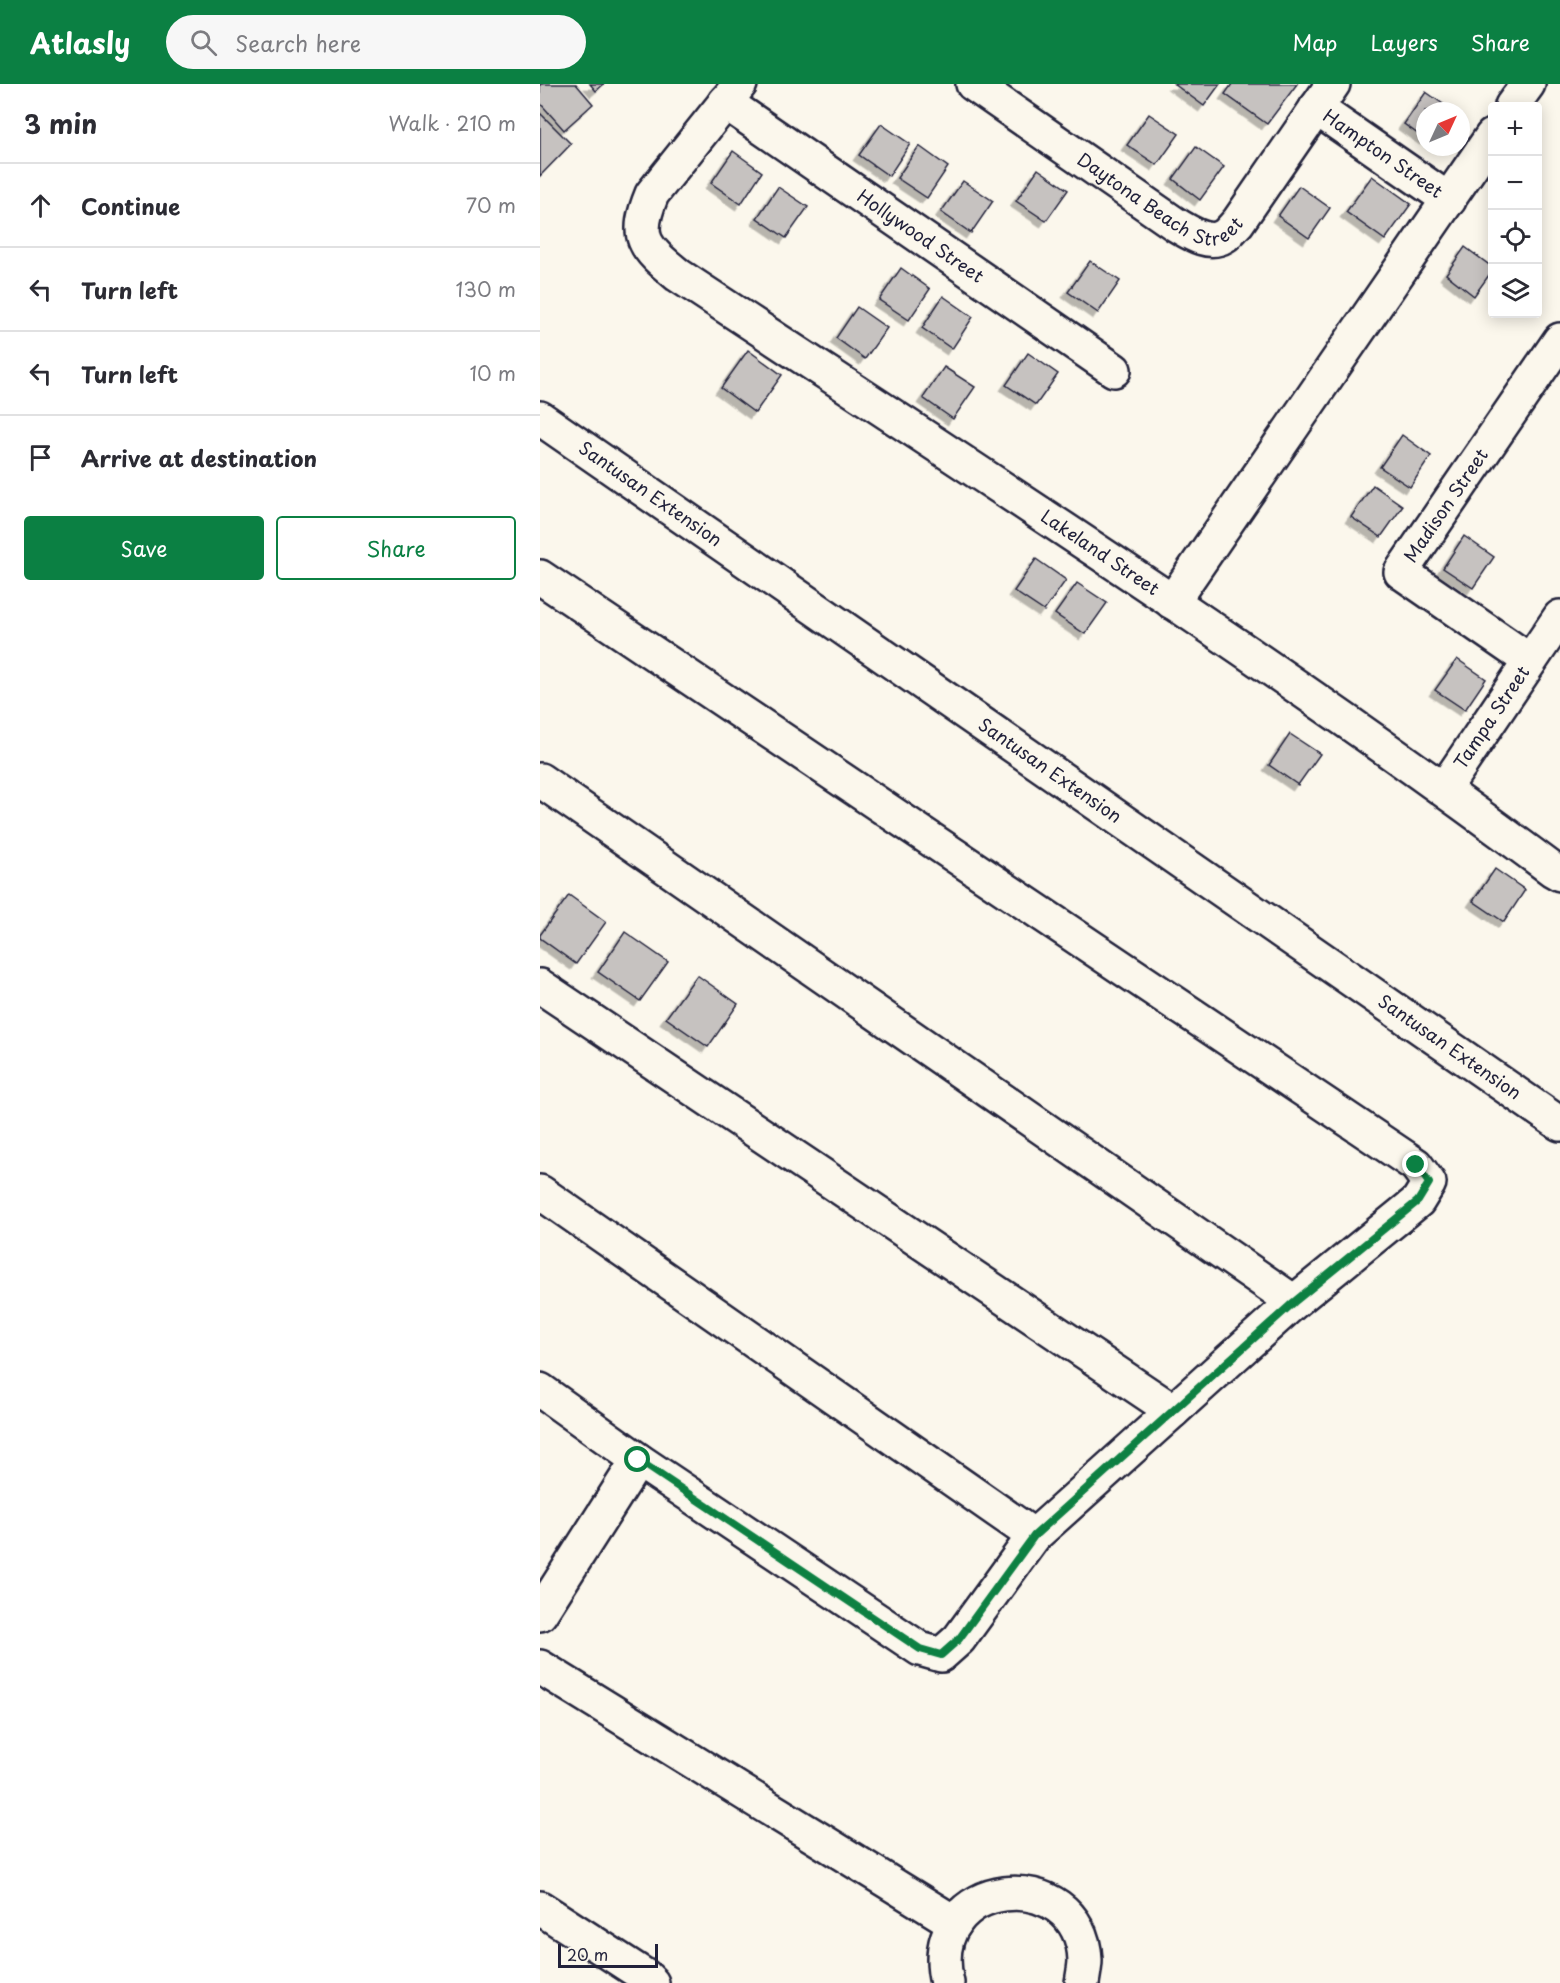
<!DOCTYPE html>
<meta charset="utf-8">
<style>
:root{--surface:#fff;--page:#f7f7f7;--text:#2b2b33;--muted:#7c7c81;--line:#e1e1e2;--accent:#0b8043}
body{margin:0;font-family:"Playpen Sans",sans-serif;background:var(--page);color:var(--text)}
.controls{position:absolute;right:18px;top:18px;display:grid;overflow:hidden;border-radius:6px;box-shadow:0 3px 15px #0003}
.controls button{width:54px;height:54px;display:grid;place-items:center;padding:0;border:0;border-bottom:2px solid var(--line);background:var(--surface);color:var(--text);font:30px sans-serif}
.compass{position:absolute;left:876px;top:18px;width:54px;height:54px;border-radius:50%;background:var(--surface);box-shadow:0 3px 15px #0003;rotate:46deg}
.scale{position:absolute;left:18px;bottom:15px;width:100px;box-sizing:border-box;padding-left:6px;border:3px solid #22223b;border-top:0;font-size:16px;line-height:21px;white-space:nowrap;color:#22223b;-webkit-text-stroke:4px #fbf7ec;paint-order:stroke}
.stop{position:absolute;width:18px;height:18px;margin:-14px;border:4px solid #0b8043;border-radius:50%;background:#fff}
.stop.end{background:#0b8043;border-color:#fff;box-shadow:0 2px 6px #0008}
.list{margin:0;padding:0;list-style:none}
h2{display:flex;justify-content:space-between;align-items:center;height:78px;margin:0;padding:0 24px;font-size:26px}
h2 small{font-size:20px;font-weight:400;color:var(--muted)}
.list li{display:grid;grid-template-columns:39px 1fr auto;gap:18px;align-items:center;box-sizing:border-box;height:84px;padding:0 24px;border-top:2px solid var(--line)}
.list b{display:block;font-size:22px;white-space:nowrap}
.list em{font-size:20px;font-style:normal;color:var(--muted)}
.actions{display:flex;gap:12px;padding:18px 24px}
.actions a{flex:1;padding:14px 0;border:2px solid var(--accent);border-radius:6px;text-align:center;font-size:21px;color:var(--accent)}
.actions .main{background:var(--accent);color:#fff}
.icon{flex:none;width:33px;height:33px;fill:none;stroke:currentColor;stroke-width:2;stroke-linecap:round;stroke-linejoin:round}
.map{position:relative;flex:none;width:1020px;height:1899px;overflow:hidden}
header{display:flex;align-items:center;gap:36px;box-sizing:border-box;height:84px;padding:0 30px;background:var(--accent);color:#fff}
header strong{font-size:28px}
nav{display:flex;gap:33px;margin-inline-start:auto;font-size:21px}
.search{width:420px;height:54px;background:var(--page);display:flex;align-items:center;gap:15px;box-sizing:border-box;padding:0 21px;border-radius:33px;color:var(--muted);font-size:22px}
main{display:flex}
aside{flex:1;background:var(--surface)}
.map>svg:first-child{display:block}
</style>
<header>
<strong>Atlasly</strong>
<div class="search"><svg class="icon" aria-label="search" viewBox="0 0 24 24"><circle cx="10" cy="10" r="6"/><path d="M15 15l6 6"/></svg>Search here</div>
<nav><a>Map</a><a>Layers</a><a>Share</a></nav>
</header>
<main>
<aside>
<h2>3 min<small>Walk · 210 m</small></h2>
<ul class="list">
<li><svg class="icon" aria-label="ahead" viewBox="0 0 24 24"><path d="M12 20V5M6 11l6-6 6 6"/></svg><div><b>Continue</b></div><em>70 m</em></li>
<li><svg class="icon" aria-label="left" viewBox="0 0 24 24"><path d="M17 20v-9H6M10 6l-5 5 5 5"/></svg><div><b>Turn left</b></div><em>130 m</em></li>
<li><svg class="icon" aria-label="left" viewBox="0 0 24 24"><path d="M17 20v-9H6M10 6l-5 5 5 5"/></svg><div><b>Turn left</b></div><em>10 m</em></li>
<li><svg class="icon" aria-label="arrive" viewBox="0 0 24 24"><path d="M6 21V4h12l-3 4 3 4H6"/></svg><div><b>Arrive at destination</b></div></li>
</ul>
<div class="actions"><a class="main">Save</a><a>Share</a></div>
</aside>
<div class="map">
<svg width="1020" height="1899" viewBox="0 0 1020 1899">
<defs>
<filter id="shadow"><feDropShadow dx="-5.5" dy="5.5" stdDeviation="0" flood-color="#0004"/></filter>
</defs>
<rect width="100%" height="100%" fill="#fbf7ec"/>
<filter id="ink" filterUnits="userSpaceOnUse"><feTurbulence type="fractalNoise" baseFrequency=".0167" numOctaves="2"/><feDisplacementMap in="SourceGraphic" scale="12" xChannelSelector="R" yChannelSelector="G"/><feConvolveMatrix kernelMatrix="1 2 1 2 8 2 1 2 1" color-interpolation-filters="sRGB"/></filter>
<g filter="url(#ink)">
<!-- building -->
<g fill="#c6c2c0" stroke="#22223b" stroke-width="1.5" filter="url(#shadow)">
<polygon points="0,0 36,0 53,20 24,46 0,19"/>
<polygon points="50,0 64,0 56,7"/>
<polygon points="634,0 680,0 664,22"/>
<polygon points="692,0 757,0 727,40 685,10"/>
<polygon points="886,8 913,27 885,27 885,55 864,40"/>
<polygon points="0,29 31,60 0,92"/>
<polygon points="609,30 639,50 617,81 587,61"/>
<polygon points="341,40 370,60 349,92 319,71"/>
<polygon points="379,62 408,83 387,114 357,94"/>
<polygon points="656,63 684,83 660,116 633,95"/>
<polygon points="193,67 222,88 201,120 171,99"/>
<polygon points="498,85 528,106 506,137 476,117"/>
<polygon points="832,92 871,120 845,156 806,128"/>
<polygon points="423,97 453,117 431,149 401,128"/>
<polygon points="759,102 790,124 769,154 738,132"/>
<polygon points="238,103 268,123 246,154 217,134"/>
<polygon points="925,163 952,183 952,187 934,212 906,190"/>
<polygon points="550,177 580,197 558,229 528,208"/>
<polygon points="361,184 390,205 369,236 339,216"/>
<polygon points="403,212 433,233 412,265 382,244"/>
<polygon points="317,223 347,244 325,275 296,254"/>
<polygon points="208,266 242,291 215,329 181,304"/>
<polygon points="488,269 518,290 496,321 466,301"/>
<polygon points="404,283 435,303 413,335 383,314"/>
<polygon points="862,351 891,372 870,403 840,383"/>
<polygon points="833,401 863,422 841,453 811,433"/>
<polygon points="924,452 954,473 933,504 903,484"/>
<polygon points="496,475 526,496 504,527 474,507"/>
<polygon points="537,499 567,519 545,550 515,530"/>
<polygon points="917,575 946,595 925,626 895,606"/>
<polygon points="750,650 780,670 758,701 729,681"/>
<polygon points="955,785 985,806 964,838 933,817"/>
<polygon points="29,811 66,838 36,880 0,854 0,851"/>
<polygon points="85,848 128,878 100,917 58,888"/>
<polygon points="157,891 198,920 168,963 126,934"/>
</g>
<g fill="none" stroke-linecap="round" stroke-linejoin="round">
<defs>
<g id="minor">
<path id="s1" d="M200,0L112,110C94,154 103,162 138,191C432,385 730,575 1013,786L1020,790"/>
<path id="s2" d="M433,0L635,140C649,148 668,162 684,152C689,149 694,142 698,138L793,0"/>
<path id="s3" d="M185,18L574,286"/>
<polyline points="972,22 988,0"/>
<path id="s4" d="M776,24L909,116"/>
<polyline points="0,493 876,1081 889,1099 878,1117 754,1218 494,1452 419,1555 401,1571 380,1565 98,1376 0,1306"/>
<polyline points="632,518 952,52"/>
<path id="s5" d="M990,577L861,488L1020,256"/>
<polyline points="0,696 754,1218"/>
<path id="s6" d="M904,705L1020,533"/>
<polyline points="0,902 633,1327"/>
<polyline points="0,1108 494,1452"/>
<polyline points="0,1530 98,1376"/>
<polyline points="0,1583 415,1839"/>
<polyline points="0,1824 105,1892 112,1899"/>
<path d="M407,1899C381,1791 541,1777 545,1876C545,1883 543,1892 542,1899"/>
</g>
<g id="tertiary">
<path id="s7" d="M0,334L1020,1040"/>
</g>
</defs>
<!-- minor casing -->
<use href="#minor" stroke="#22223b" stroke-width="38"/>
<!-- tertiary casing -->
<use href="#tertiary" stroke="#22223b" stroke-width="38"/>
<!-- minor -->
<use href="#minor" stroke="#fbf7ec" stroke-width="33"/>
<!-- tertiary -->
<use href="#tertiary" stroke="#fbf7ec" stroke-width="33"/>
</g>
</g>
<g fill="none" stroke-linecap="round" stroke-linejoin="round" filter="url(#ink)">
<!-- route -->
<polyline stroke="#0b8043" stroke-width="8" points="98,1376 380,1565 401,1571 419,1555 494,1452 754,1218 878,1117 889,1099 876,1081"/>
</g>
<g text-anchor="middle" stroke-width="4.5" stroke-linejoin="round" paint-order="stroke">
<!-- street labels -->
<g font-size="18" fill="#22223b" stroke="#fbf7ec">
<text dy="6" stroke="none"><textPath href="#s4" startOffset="81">Hampton Street</textPath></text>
<text dy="6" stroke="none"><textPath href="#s2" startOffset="225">Daytona Beach Street</textPath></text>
<text dy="6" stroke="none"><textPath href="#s3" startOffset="237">Hollywood Street</textPath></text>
<text dy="6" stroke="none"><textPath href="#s7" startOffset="134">Santusan Extension</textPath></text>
<text dy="6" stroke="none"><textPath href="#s5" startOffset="237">Madison Street</textPath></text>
<text dy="6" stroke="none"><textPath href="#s1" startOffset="742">Lakeland Street</textPath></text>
<text dy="6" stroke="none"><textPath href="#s6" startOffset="86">Tampa Street</textPath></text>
<text dy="6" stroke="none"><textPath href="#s7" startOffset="620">Santusan Extension</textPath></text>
<text dy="6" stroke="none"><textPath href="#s7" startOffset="1106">Santusan Extension</textPath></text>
</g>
</g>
</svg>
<div class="controls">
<button>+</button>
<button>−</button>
<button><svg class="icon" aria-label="locate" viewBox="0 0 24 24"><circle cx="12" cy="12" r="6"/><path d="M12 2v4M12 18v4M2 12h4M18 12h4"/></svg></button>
<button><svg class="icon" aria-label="layers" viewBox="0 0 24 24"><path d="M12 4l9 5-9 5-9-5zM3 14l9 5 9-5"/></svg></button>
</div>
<svg class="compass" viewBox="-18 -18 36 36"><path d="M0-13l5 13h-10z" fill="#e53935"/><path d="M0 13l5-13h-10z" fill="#7c7c81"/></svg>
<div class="scale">20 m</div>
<div class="stop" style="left:98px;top:1376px"></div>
<div class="stop end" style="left:876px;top:1081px"></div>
</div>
</main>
